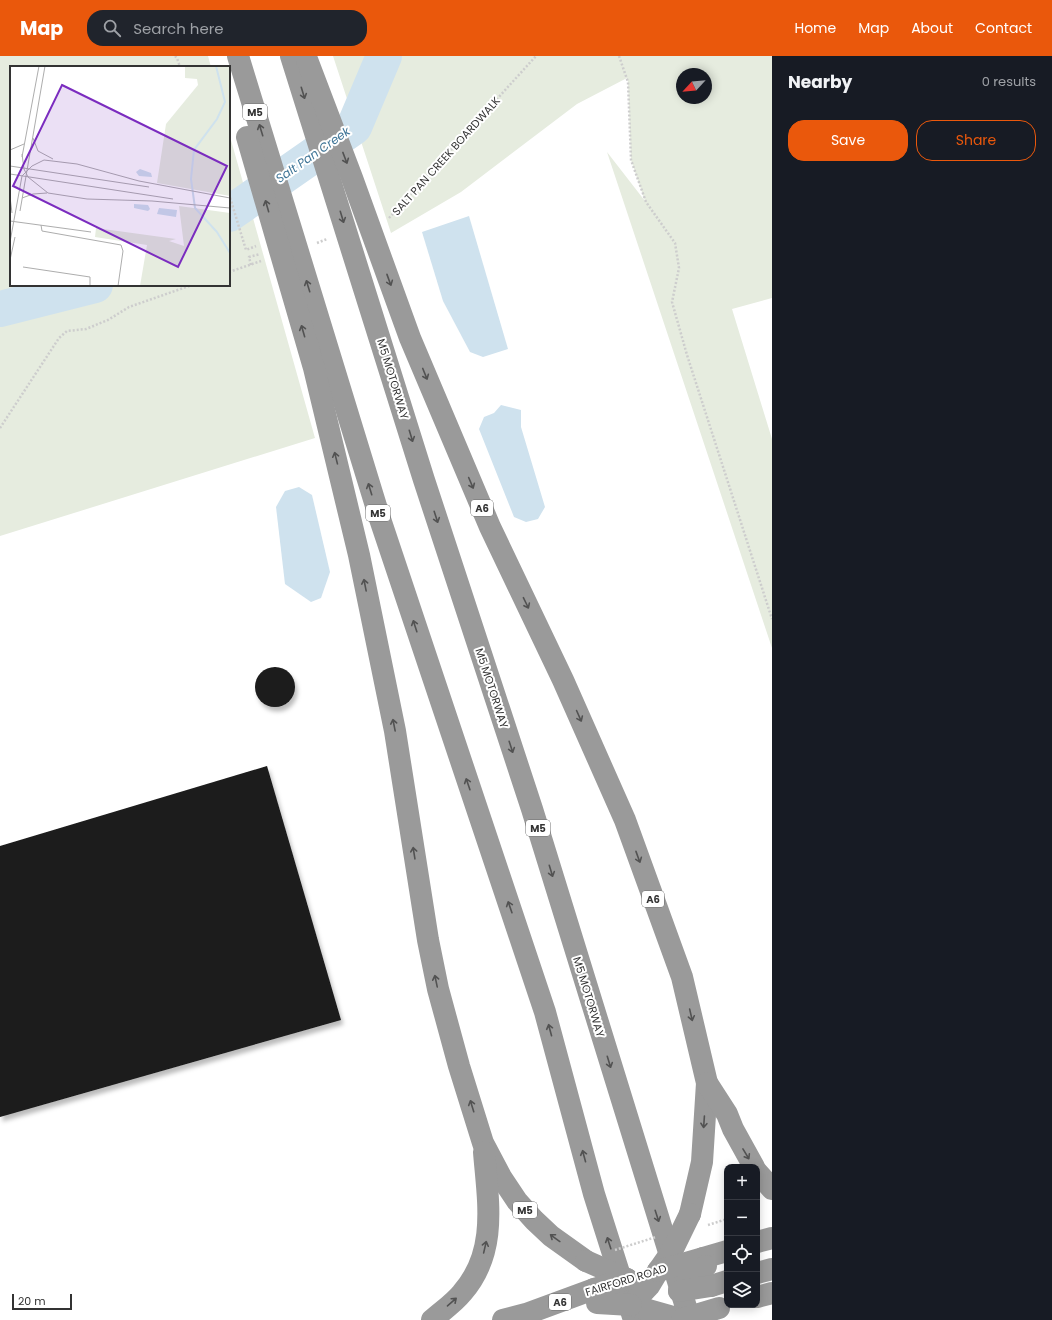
<!DOCTYPE html>
<meta charset="utf-8">
<style>
:root{--surface:#171b24;--page:#20242c;--text:#f1f3f6;--muted:#9ea1a6;--line:#363941;--accent:#ea580c}
body{margin:0;font-family:Poppins,sans-serif;background:var(--page);color:var(--text)}
.controls{position:absolute;right:12px;bottom:12px;display:grid;overflow:hidden;border-radius:8px;box-shadow:0 2px 10px #0003}
.controls button{width:36px;height:36px;display:grid;place-items:center;padding:0;border:0;border-bottom:1px solid var(--line);background:var(--surface);color:var(--text);font:20px sans-serif}
.compass{position:absolute;left:676px;top:12px;width:36px;height:36px;border-radius:50%;background:var(--surface);box-shadow:0 2px 10px #0003;rotate:244deg}
.scale{position:absolute;left:12px;bottom:10px;width:60px;box-sizing:border-box;padding-left:4px;border:2px solid #333;border-top:0;font-size:11px;line-height:14px;white-space:nowrap;color:#333;-webkit-text-stroke:3px #fff;paint-order:stroke}
.list{margin:0;padding:0;list-style:none}
h2{display:flex;justify-content:space-between;align-items:center;height:52px;margin:0;padding:0 16px;font-size:17px}
h2 small{font-size:13px;font-weight:400;color:var(--muted)}
.actions{display:flex;gap:8px;padding:12px 16px}
.actions a{flex:1;padding:9px 0;border:1px solid var(--accent);border-radius:16px;text-align:center;font-size:14px;color:var(--accent)}
.actions .main{background:var(--accent);color:#fff}
.icon{flex:none;width:22px;height:22px;fill:none;stroke:currentColor;stroke-width:2;stroke-linecap:round;stroke-linejoin:round}
.map{position:relative;flex:none;width:772px;height:1264px;overflow:hidden}
header{display:flex;align-items:center;gap:24px;box-sizing:border-box;height:56px;padding:0 20px;background:var(--accent);color:#fff}
header strong{font-size:19px}
nav{display:flex;gap:22px;margin-inline-start:auto;font-size:14px}
.search{width:280px;height:36px;background:var(--page);display:flex;align-items:center;gap:10px;box-sizing:border-box;padding:0 14px;border-radius:16px;color:var(--muted);font-size:15px}
main{display:flex}
aside{flex:1;background:var(--surface)}
.map>svg:first-child{display:block}
</style>
<header>
<strong>Map</strong>
<div class="search"><svg class="icon" aria-label="search" viewBox="0 0 24 24"><circle cx="10" cy="10" r="6"/><path d="M15 15l6 6"/></svg>Search here</div>
<nav><a>Home</a><a>Map</a><a>About</a><a>Contact</a></nav>
</header>
<main>
<div class="map">
<svg width="772" height="1264" viewBox="0 0 772 1264">
<defs>
<filter id="shadow"><feDropShadow dx="2.5" dy="4.5" stdDeviation="2" flood-color="#0004"/></filter>
</defs>
<rect width="100%" height="100%" fill="#fff"/>
<!-- green -->
<g fill="#e6ecdf" fill-rule="evenodd">
<polygon points="0,0 208,0 211,11 11,11 11,229 229,229 229,77 315,382 0,480"/>
<path d="M333,0H772V242L732,253L772,383V592L607,96L645,145L631,104L628,26L627,22L577,48L461,136L391,177ZM682,18H706V42H682Z"/>
</g>
<!-- water -->
<g fill="#cfe2ee">
<polygon points="469,160 508,293 483,301 470,296 443,245 422,176"/>
<polygon points="501,349 521,354 521,371 545,451 538,463 526,466 514,461 479,373 484,361 494,357"/>
<polygon points="299,431 312,439 330,516 321,542 311,546 285,528 276,451 285,435"/>
</g>
<g fill="none" stroke-linecap="round" stroke-linejoin="round">
<!-- river -->
<g stroke="#cfe2ee" stroke-width="36">
<polyline points="229,158 354,71 384,0"/>
<polyline points="0,253 95,229"/>
</g>
</g>
<!-- building -->
<g fill="#1a1a1a" filter="url(#shadow)">
<circle cx="275" cy="631" r="20"/>
<polygon points="267,710 341,964 0,1061 0,790"/>
</g>
<g fill="none" stroke-linecap="round" stroke-linejoin="round">
<!-- path -->
<g stroke="#cdcdcd" stroke-width="2.5" stroke-dasharray="2 2" stroke-linecap="butt">
<polyline points="175,0 177,2 180,11"/>
<polyline points="619,0 628,26 631,104 646,146 675,187 679,212 672,246 687,299 772,563"/>
<polyline points="229,138 246,194 256,190"/>
<polyline points="389,162 536,0"/>
<polyline points="317,187 327,183"/>
<polyline points="251,209 249,201 260,198"/>
<polyline points="229,216 261,205"/>
<polyline points="0,372 59,282 67,275 86,273 108,264 129,251 192,229"/>
<polyline points="708,1169 727,1163"/>
</g>
<!-- highway -->
<g stroke="#9a9a9a" stroke-width="22">
<polyline points="238,0 380,463 545,956 594,1138 634,1264"/>
<polyline points="291,0 424,424 532,753 690,1264"/>
<polyline points="306,1 352,122 410,282 490,471 563,624 625,764 682,921 707,1027 702,1106 690,1158"/>
<polyline points="247,81 314,312 359,499 395,675 428,884 438,933 459,1010 483,1087 501,1121 517,1145 534,1164 551,1180 586,1205"/>
<polyline points="707,1027 727,1058 733,1073 754,1111"/>
<polyline points="757,1116 772,1133"/>
<polyline points="757,1186 772,1182"/>
<polyline points="703,1202 727,1195"/>
<polyline points="658,1215 649,1230 631,1249 684,1264"/>
<polyline points="757,1217 772,1213"/>
<polyline points="711,1230 727,1225"/>
<polyline points="757,1241 772,1237"/>
<path d="M432,1264C442,1255 454,1247 462,1237C498,1196 488,1146 484,1096"/>
<polyline points="503,1264 526,1258 594,1233"/>
</g>
<!-- path-bridge -->
<polyline stroke="#cdcdcd" stroke-width="2.5" stroke-dasharray="2 2" stroke-linecap="butt" points="615,1194 656,1181"/>
<!-- highway-bridge -->
<g stroke="#9a9a9a" stroke-width="22">
<polyline points="586,1205 627,1223"/>
<polyline points="658,1215 672,1195 690,1158"/>
<polyline points="658,1215 703,1202"/>
<polyline points="594,1233 627,1223"/>
<polyline points="679,1235 706,1210"/>
<polyline points="679,1235 711,1230"/>
<polyline points="597,1247 631,1249"/>
<polyline points="682,1263 719,1252"/>
</g>
</g>
<!-- one-way arrows -->
<defs><path id="oneway-shaft" d="M-6 0H5M1.5-3L5.5 0L1.5 3" fill="none" stroke-width="1.6" stroke-linecap="round" stroke-linejoin="round"/></defs>
<g stroke="#525252">
<use href="#oneway-shaft" transform="translate(303 37) rotate(73)"/>
<use href="#oneway-shaft" transform="translate(261 74) rotate(-107)"/>
<use href="#oneway-shaft" transform="translate(345 102) rotate(69)"/>
<use href="#oneway-shaft" transform="translate(267 150) rotate(-106)"/>
<use href="#oneway-shaft" transform="translate(342 161) rotate(73)"/>
<use href="#oneway-shaft" transform="translate(389 224) rotate(70)"/>
<use href="#oneway-shaft" transform="translate(308 230) rotate(-107)"/>
<use href="#oneway-shaft" transform="translate(303 275) rotate(-106)"/>
<use href="#oneway-shaft" transform="translate(425 318) rotate(68)"/>
<use href="#oneway-shaft" transform="translate(411 380) rotate(73)"/>
<use href="#oneway-shaft" transform="translate(336 402) rotate(-104)"/>
<use href="#oneway-shaft" transform="translate(471 427) rotate(67)"/>
<use href="#oneway-shaft" transform="translate(370 433) rotate(-107)"/>
<use href="#oneway-shaft" transform="translate(436 461) rotate(72)"/>
<use href="#oneway-shaft" transform="translate(365 529) rotate(-101)"/>
<use href="#oneway-shaft" transform="translate(526 547) rotate(64)"/>
<use href="#oneway-shaft" transform="translate(415 570) rotate(-108)"/>
<use href="#oneway-shaft" transform="translate(579 660) rotate(66)"/>
<use href="#oneway-shaft" transform="translate(394 669) rotate(-101)"/>
<use href="#oneway-shaft" transform="translate(511 691) rotate(72)"/>
<use href="#oneway-shaft" transform="translate(468 728) rotate(-109)"/>
<use href="#oneway-shaft" transform="translate(414 797) rotate(-99)"/>
<use href="#oneway-shaft" transform="translate(638 801) rotate(70)"/>
<use href="#oneway-shaft" transform="translate(551 815) rotate(73)"/>
<use href="#oneway-shaft" transform="translate(510 851) rotate(-109)"/>
<use href="#oneway-shaft" transform="translate(436 925) rotate(-102)"/>
<use href="#oneway-shaft" transform="translate(691 959) rotate(77)"/>
<use href="#oneway-shaft" transform="translate(550 974) rotate(-105)"/>
<use href="#oneway-shaft" transform="translate(609 1006) rotate(73)"/>
<use href="#oneway-shaft" transform="translate(472 1050) rotate(-107)"/>
<use href="#oneway-shaft" transform="translate(704 1066) rotate(94)"/>
<use href="#oneway-shaft" transform="translate(746 1098) rotate(59)"/>
<use href="#oneway-shaft" transform="translate(584 1100) rotate(-105)"/>
<use href="#oneway-shaft" transform="translate(657 1160) rotate(72)"/>
<use href="#oneway-shaft" transform="translate(555 1182) rotate(-144)"/>
<use href="#oneway-shaft" transform="translate(609 1187) rotate(-108)"/>
<use href="#oneway-shaft" transform="translate(485 1191) rotate(-77)"/>
<use href="#oneway-shaft" transform="translate(452 1246) rotate(-41)"/>
</g>
<g text-anchor="middle" stroke-width="4" stroke-linejoin="round" paint-order="stroke">
<!-- shield labels -->
<g fill="#fff" stroke="#707070" stroke-width="1">
<rect x="243" y="48" width="24" height="16" rx="3"/>
<rect x="471" y="444" width="22" height="16" rx="3"/>
<rect x="366" y="449" width="24" height="16" rx="3"/>
<rect x="526" y="764" width="24" height="16" rx="3"/>
<rect x="642" y="835" width="22" height="16" rx="3"/>
<rect x="513" y="1146" width="24" height="16" rx="3"/>
<rect x="549" y="1238" width="22" height="16" rx="3"/>
</g>
<g font-size="10" font-weight="bold" fill="#333">
<text x="255" y="60">M5</text>
<text x="482" y="456">A6</text>
<text x="378" y="461">M5</text>
<text x="538" y="776">M5</text>
<text x="653" y="847">A6</text>
<text x="525" y="1158">M5</text>
<text x="560" y="1250">A6</text>
</g>
<!-- street labels -->
<g font-size="11" fill="#333" stroke="#fff">
<text transform="translate(446 100) rotate(-48)" y="4">SALT PAN CREEK BOARDWALK</text>
<text transform="translate(393 323) rotate(73)" y="4">M5 MOTORWAY</text>
<text transform="translate(492 632) rotate(72)" y="4">M5 MOTORWAY</text>
<text transform="translate(589 941) rotate(73)" y="4">M5 MOTORWAY</text>
<text transform="translate(626 1224) rotate(-17)" y="4">FAIRFORD ROAD</text>
</g>
<!-- water labels -->
<g font-size="12" font-style="italic" fill="#3f7597" stroke="#fff">
<text transform="translate(313 99) rotate(-35)" y="4">Salt Pan Creek</text>
</g>
</g>
<!-- overview -->
<g transform="translate(10 10)">
<rect width="220" height="220" fill="#fff"/>
<path d="M175,0H220V130L147,117L156,58L188,19L187,13L175,12ZM169,140L220,147V220H130L137,179L85,171L86,162L166,173L159,175L174,180Z" fill="#e6ecdf"/>
<path d="M130,103L141,107L142,111L129,110L126,106ZM124,138L138,139L140,143L138,145L124,142ZM149,142L167,144L166,151L147,148Z" fill="#cfe2ee"/>
<path fill="none" stroke="#cfe2ee" stroke-width="2" d="M206,0L215,36L207,53L184,84L181,113L185,142L207,166L220,187"/>
<path fill="none" stroke="#adadad" stroke-width="1" d="M23,72L28,85L43,93M0,84L14,78M12,88L14,103L18,111L38,127L77,133L142,135L220,142M12,91L29,0M0,100L139,121M0,108L163,133M0,131L2,147M12,132L23,128L37,127M10,145L35,0M0,155L81,166M31,159L32,165L111,179L113,185L108,220M0,176L12,110L22,100L34,94L67,98L129,115L220,132M0,194L5,171M13,201L80,211V220"/>
<path fill="#7b2cbf" fill-opacity="0.15" stroke="#7b2cbf" stroke-width="2" d="M52,19L217,100L168,201L3,120Z"/>
<rect width="220" height="220" fill="none" stroke="#333" stroke-width="2"/>
</g>
</svg>
<div class="controls">
<button>+</button>
<button>−</button>
<button><svg class="icon" aria-label="locate" viewBox="0 0 24 24"><circle cx="12" cy="12" r="6"/><path d="M12 2v4M12 18v4M2 12h4M18 12h4"/></svg></button>
<button><svg class="icon" aria-label="layers" viewBox="0 0 24 24"><path d="M12 4l9 5-9 5-9-5zM3 14l9 5 9-5"/></svg></button>
</div>
<svg class="compass" viewBox="-18 -18 36 36"><path d="M0-13l5 13h-10z" fill="#e53935"/><path d="M0 13l5-13h-10z" fill="#9ea1a6"/></svg>
<div class="scale">20 m</div>
</div>
<aside>
<h2>Nearby<small>0 results</small></h2>
<ul class="list">
</ul>
<div class="actions"><a class="main">Save</a><a>Share</a></div>
</aside>
</main>
